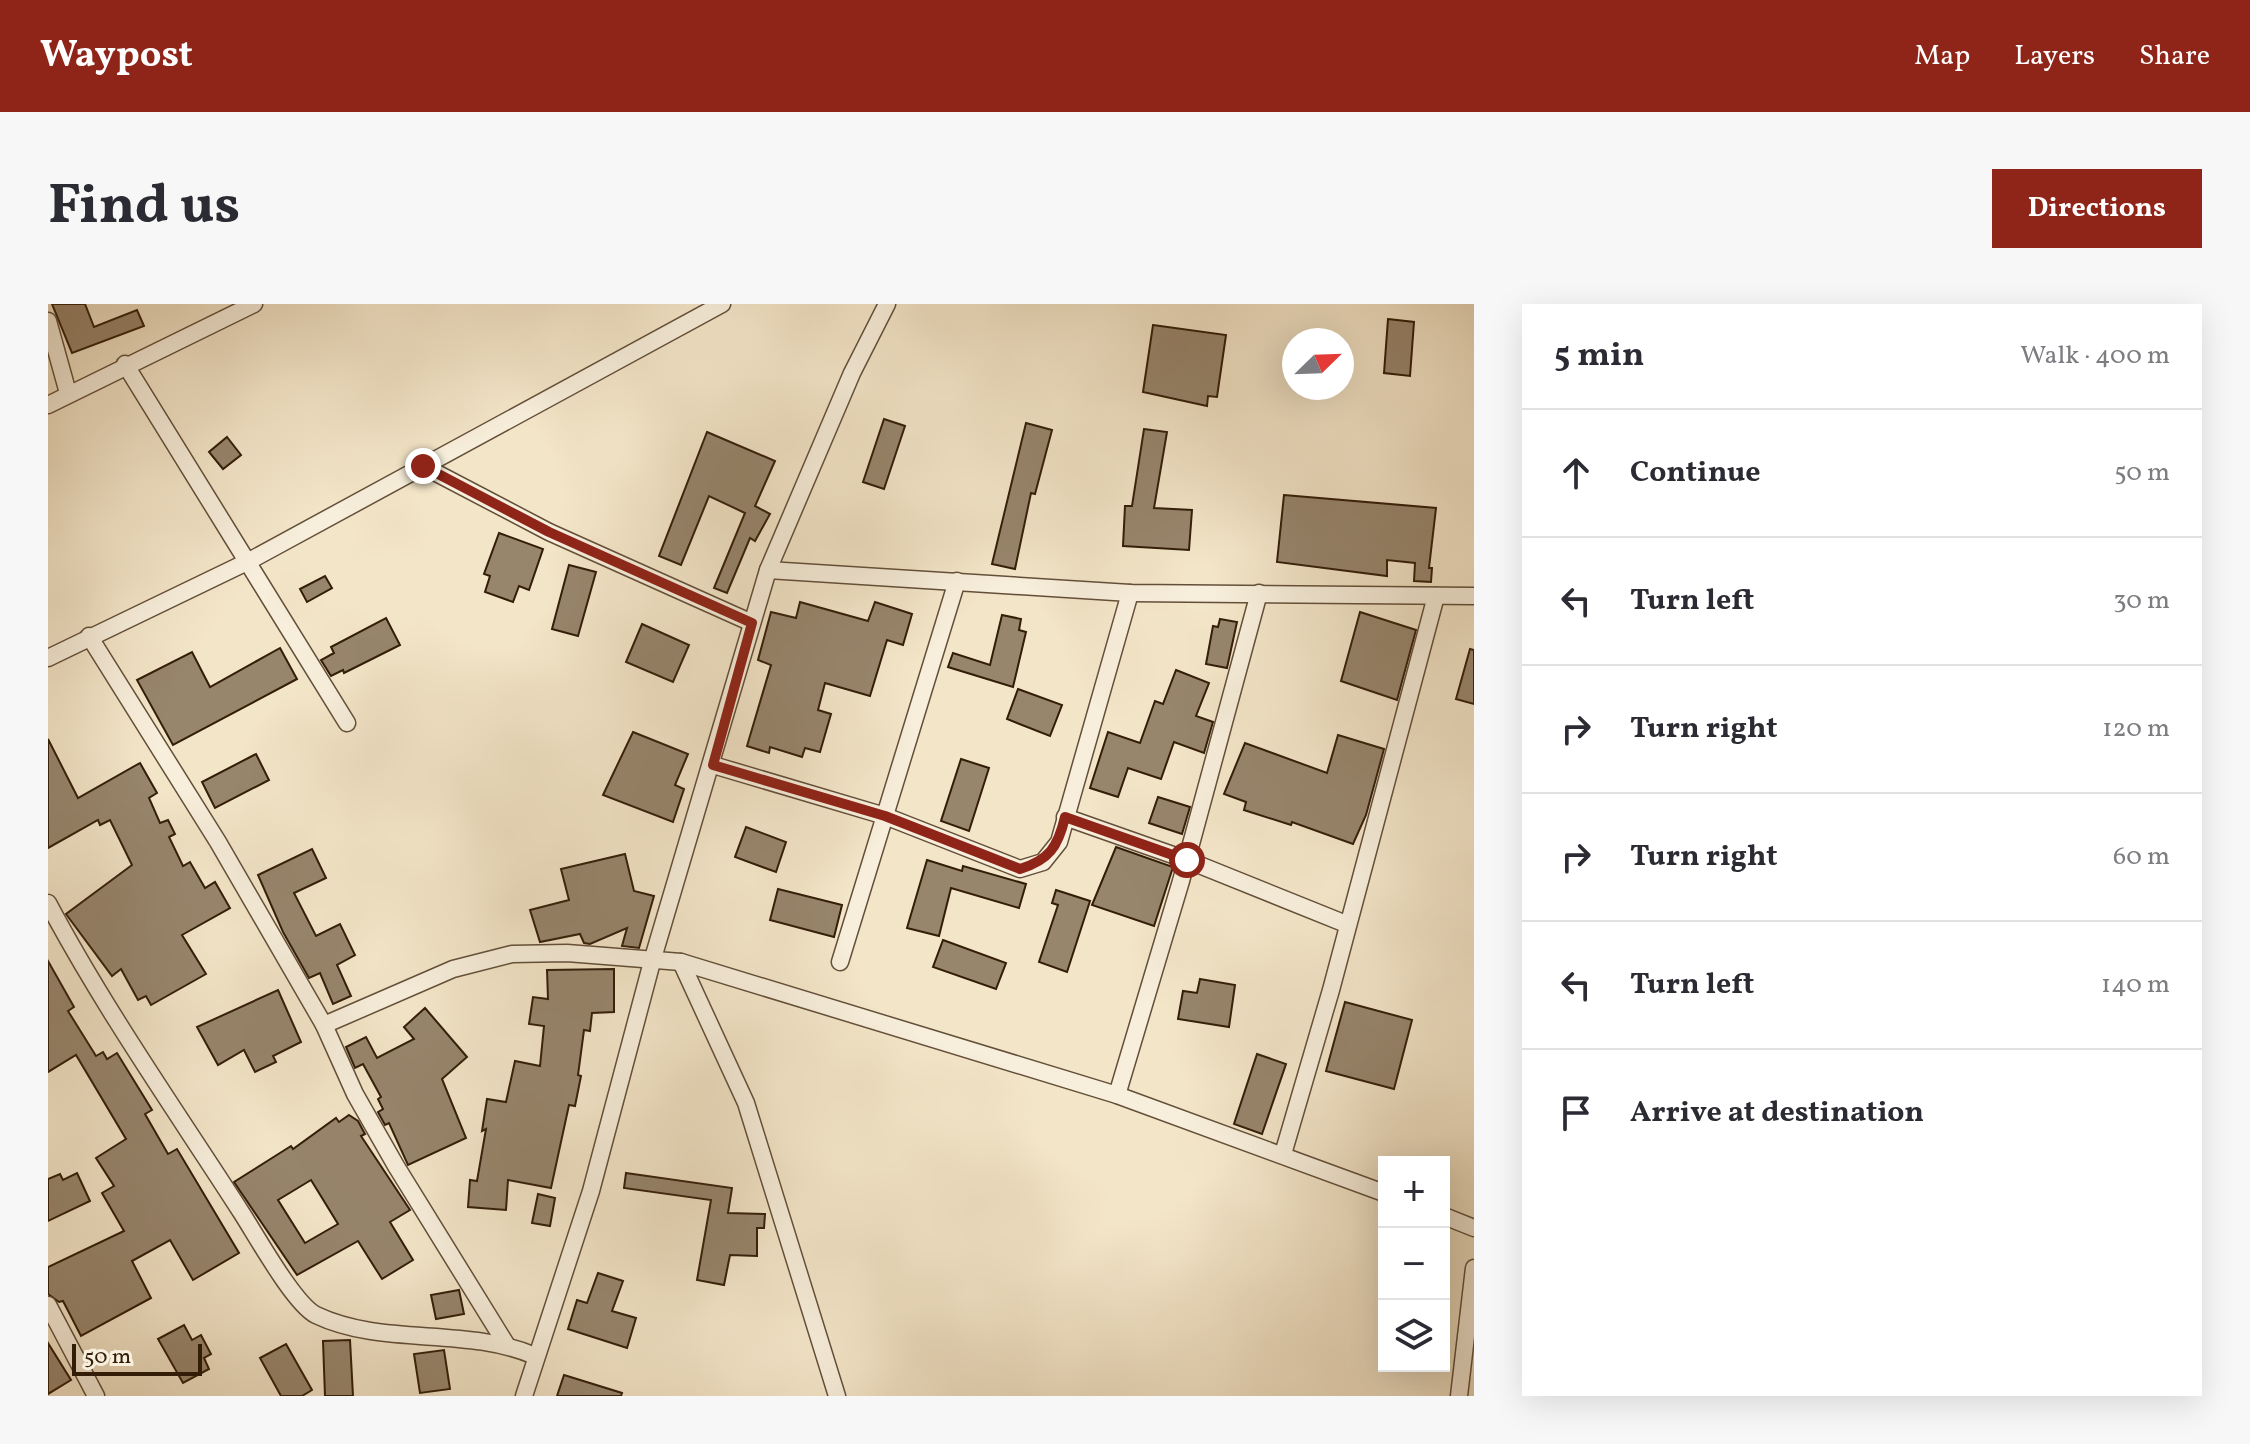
<!DOCTYPE html>
<meta charset="utf-8">
<style>
:root{--surface:#fff;--page:#f7f7f7;--text:#2b2b33;--muted:#7c7c81;--line:#e1e1e2;--accent:#8f2418}
body{margin:0;font-family:Vollkorn,serif;background:var(--page);color:var(--text)}
.controls{position:absolute;right:24px;bottom:24px;display:grid;overflow:hidden;border-radius:0px;box-shadow:0 8px 32px #0002}
.controls button{width:72px;height:72px;display:grid;place-items:center;padding:0;border:0;border-bottom:2px solid var(--line);background:var(--surface);color:var(--text);font:40px sans-serif}
.compass{position:absolute;left:1234px;top:24px;width:72px;height:72px;border-radius:50%;background:var(--surface);box-shadow:0 8px 32px #0002;rotate:67deg}
.scale{position:absolute;left:24px;bottom:20px;width:130px;box-sizing:border-box;padding-left:8px;border:4px solid #331d09;border-top:0;font-size:22px;line-height:28px;white-space:nowrap;color:#331d09;-webkit-text-stroke:6px #f7eedb;paint-order:stroke}
.stop{position:absolute;width:24px;height:24px;margin:-18px;border:6px solid #8f2418;border-radius:50%;background:#fff}
.stop.end{background:#8f2418;border-color:#fff;box-shadow:0 2px 8px #0008}
.list{margin:0;padding:0;list-style:none}
h2{display:flex;justify-content:space-between;align-items:center;height:104px;margin:0;padding:0 32px;font-size:34px}
h2 small{font-size:26px;font-weight:400;color:var(--muted)}
.list li{display:grid;grid-template-columns:52px 1fr auto;gap:24px;align-items:center;box-sizing:border-box;height:128px;padding:0 32px;border-top:2px solid var(--line)}
.list b{display:block;font-size:30px;white-space:nowrap}
.list em{font-size:26px;font-style:normal;color:var(--muted)}
.icon{flex:none;width:44px;height:44px;fill:none;stroke:currentColor;stroke-width:2;stroke-linecap:round;stroke-linejoin:round}
.map{position:relative;flex:none;width:1426px;height:1092px;overflow:hidden;border-radius:0px}
header{display:flex;align-items:center;gap:48px;box-sizing:border-box;height:112px;padding:0 40px;background:var(--accent);color:#fff}
header strong{font-size:38px}
nav{display:flex;gap:44px;margin-inline-start:auto;font-size:28px}
.intro{display:flex;align-items:center;justify-content:space-between;box-sizing:border-box;height:192px;padding:0 48px}
h1{margin:0;font-size:56px}
.button{padding:20px 36px;border-radius:0px;background:var(--accent);color:#fff;font-size:28px;font-weight:700}
main{display:flex;gap:48px;padding:0 48px}
aside{flex:1;background:var(--surface);border-radius:0px;box-shadow:0 8px 32px #0002}
.map>svg:first-child{display:block}
</style>
<header>
<strong>Waypost</strong>
<nav><a>Map</a><a>Layers</a><a>Share</a></nav>
</header>
<div class="intro"><h1>Find us</h1><a class="button">Directions</a></div>
<main>
<div class="map">
<svg width="1426" height="1092" viewBox="0 0 1426 1092">
<rect width="100%" height="100%" fill="#f3e5c8"/>
<filter id="stains"><feTurbulence type="fractalNoise" baseFrequency=".0025" numOctaves="4"/><feColorMatrix values="0 0 0 0 .2 0 0 0 0 .09 0 0 0 0 .02 0 0 0 .5 -.17"/></filter>
<radialGradient id="worn" r=".72"><stop offset=".6" stop-color="#630" stop-opacity="0"/><stop offset="1" stop-color="#630" stop-opacity=".3"/></radialGradient>
<!-- building -->
<g fill="#97856c" stroke="#331d09" stroke-width="2" fill-rule="evenodd">
<polygon points="4,0 37,0 46,23 89,6 96,22 24,49"/>
<polygon points="1340,15 1366,18 1362,72 1336,69"/>
<polygon points="1105,21 1178,31 1169,93 1160,92 1159,102 1095,88"/>
<polygon points="836,115 857,122 836,185 815,178"/>
<polygon points="978,119 1004,126 987,190 983,189 967,265 944,260"/>
<polygon points="1096,125 1119,128 1106,204 1144,206 1141,246 1075,242 1077,202 1084,202"/>
<polygon points="659,128 727,157 707,202 722,210 707,237 702,234 679,289 666,284 697,209 661,192 633,261 611,252"/>
<polygon points="179,133 193,151 175,165 161,148"/>
<polygon points="1236,191 1388,204 1381,264 1384,264 1383,278 1366,277 1367,259 1339,256 1339,272 1229,258"/>
<polygon points="451,229 495,245 481,286 471,282 465,298 437,288 442,272 436,270"/>
<polygon points="521,261 548,268 530,332 504,325"/>
<polygon points="277,272 284,284 259,298 252,285"/>
<polygon points="752,298 820,317 827,298 864,310 855,341 839,336 822,392 777,379 770,406 783,410 772,448 757,444 754,453 722,443 721,449 699,442 723,361 710,356 723,308 748,314"/>
<polygon points="1312,308 1368,326 1349,396 1293,377"/>
<polygon points="954,311 973,315 971,326 978,328 965,383 900,363 905,349 942,361"/>
<polygon points="338,314 352,341 296,369 295,366 283,372 273,356 286,349 283,343"/>
<polygon points="1172,315 1189,318 1179,364 1158,360 1165,322 1170,323"/>
<polygon points="594,320 641,341 625,378 578,358"/>
<polygon points="232,344 249,375 125,441 89,376 144,348 162,383"/>
<polygon points="1422,345 1426,346 1426,400 1408,395"/>
<polygon points="1128,366 1161,379 1148,412 1165,418 1156,449 1126,438 1113,475 1080,464 1070,493 1042,484 1060,428 1092,439 1107,397 1115,400"/>
<polygon points="970,385 1014,401 1002,432 959,415"/>
<polygon points="585,428 640,450 627,481 636,485 625,518 555,491"/>
<polygon points="1290,431 1336,445 1318,511 1305,540 1244,518 1243,521 1196,506 1198,498 1176,490 1197,439 1279,469"/>
<polygon points="0,435 30,494 92,459 109,489 101,494 112,519 120,516 127,530 121,533 135,562 142,558 157,584 167,578 182,604 134,631 158,670 103,701 98,692 90,696 73,665 64,672 18,610 84,561 62,516 52,521 50,516 0,544"/>
<polygon points="208,450 221,476 167,504 154,478"/>
<polygon points="913,455 941,464 921,527 893,517"/>
<polygon points="1110,493 1142,503 1134,530 1101,519"/>
<polygon points="698,523 738,538 728,568 687,553"/>
<polygon points="1068,543 1125,563 1106,622 1044,601"/>
<polygon points="264,545 278,574 246,589 268,632 292,620 307,651 289,661 303,692 285,700 272,669 261,674 235,628 210,571"/>
<polygon points="577,550 586,587 606,592 591,644 574,642 579,624 542,640 536,639 532,630 492,638 482,606 521,596 513,565"/>
<polygon points="879,556 914,567 915,562 978,580 971,604 903,584 891,632 859,624"/>
<polygon points="730,585 794,601 786,633 722,616"/>
<polygon points="1008,586 1042,597 1019,668 991,658 1010,601 1004,599"/>
<polygon points="895,636 958,659 948,685 885,663"/>
<polygon points="0,657 26,703 20,707 48,752 55,748 59,755 69,749 104,806 97,810 120,850 129,845 191,949 145,976 122,936 84,957 103,994 33,1032 15,997 11,998 0,990 0,963 76,927 54,889 66,882 48,854 78,835 28,751 0,768"/>
<polygon points="566,665 566,708 544,709 542,727 536,726 530,771 533,772 527,802 521,801 503,884 460,876 458,906 420,903 422,876 429,877 438,825 434,827 439,795 458,798 467,757 492,762 496,722 481,720 485,693 500,695 499,666"/>
<polygon points="1152,675 1187,681 1181,723 1130,715 1135,687 1149,689"/>
<polygon points="230,686 253,738 225,752 228,758 207,768 196,746 170,761 149,723"/>
<polygon points="1297,698 1364,716 1346,785 1278,767"/>
<polygon points="377,704 419,753 394,775 418,834 360,861 341,819 337,821 330,808 335,805 330,795 333,793 315,760 307,764 298,743 318,733 329,754 366,735 356,723"/>
<polygon points="1209,750 1238,760 1214,830 1186,820"/>
<path d="M301,811L310,817L317,830L313,832L362,906L342,918L365,956L334,975L310,937L249,971L186,878L243,842L245,845L288,814L291,818ZM263,876L290,920L257,939L230,896Z"/>
<polygon points="29,869 42,897 0,917 0,875 12,870 15,876"/>
<polygon points="578,869 684,884 680,909 717,910 716,924 709,924 709,952 682,951 676,981 649,976 663,896 576,884"/>
<polygon points="490,890 507,894 502,922 484,919"/>
<polygon points="550,969 575,977 564,1007 588,1014 579,1044 520,1025 529,996 539,999"/>
<polygon points="411,986 416,1010 388,1015 383,991"/>
<polygon points="136,1021 144,1036 153,1031 163,1050 156,1054 161,1065 135,1079 110,1035"/>
<polygon points="302,1036 305,1092 277,1092 275,1037"/>
<polygon points="0,1039 23,1076 0,1090"/>
<polygon points="238,1040 264,1086 254,1092 233,1092 212,1054"/>
<polygon points="396,1046 402,1085 372,1089 366,1050"/>
<polygon points="516,1071 574,1089 573,1092 509,1092"/>
</g>
<g fill="none" stroke-linecap="round" stroke-linejoin="round">
<defs>
<g id="minor">
<polyline points="0,17 20,89"/>
<polyline points="77,60 299,419"/>
<polyline points="0,101 206,0"/>
<polyline points="375,162 501,228 704,319"/>
<polyline points="720,266 1082,289 1426,292"/>
<polyline points="41,332 170,538 276,721 307,790 348,862 458,1040"/>
<polyline points="0,354 201,257 674,0"/>
<polyline points="665,461 837,512 972,565 995,558 1011,538 1082,289"/>
<polyline points="1017,513 1139,556 1298,620"/>
<path d="M0,599C57,706 128,807 193,908C208,931 246,1000 268,1011C335,1043 418,1022 487,1052"/>
<polyline points="633,658 698,799 789,1092"/>
<polyline points="792,658 909,277"/>
<polyline points="276,721 405,665 464,650 519,649 633,658 1069,791 1336,889"/>
<polyline points="1069,791 1133,577 1211,289"/>
<polyline points="1235,850 1283,686 1388,292"/>
<polyline points="1396,912 1426,924"/>
<polyline points="0,1001 48,1092"/>
<polyline points="476,1092 543,887 605,654 720,266 804,69 839,0"/>
<polyline points="1411,1092 1426,964"/>
</g>
</defs>
<!-- minor casing -->
<use href="#minor" stroke="#634f39" stroke-width="19"/>
<!-- minor -->
<use href="#minor" stroke="#f7eedb" stroke-width="16"/>
</g>
<g fill="none" stroke-linecap="round" stroke-linejoin="round">
<!-- route -->
<path stroke="#8f2418" stroke-width="10" d="M375,162L501,228L704,319L665,461L837,512L972,565C1001,556 1010,543 1017,513L1139,556"/>
</g>
<rect width="100%" height="100%" filter="url(#stains)"/>
<rect width="100%" height="100%" fill="url(#worn)"/>
</svg>
<div class="controls">
<button>+</button>
<button>−</button>
<button><svg class="icon" aria-label="layers" viewBox="0 0 24 24"><path d="M12 4l9 5-9 5-9-5zM3 14l9 5 9-5"/></svg></button>
</div>
<svg class="compass" viewBox="-18 -18 36 36"><path d="M0-13l5 13h-10z" fill="#e53935"/><path d="M0 13l5-13h-10z" fill="#7c7c81"/></svg>
<div class="scale">50 m</div>
<div class="stop" style="left:1139px;top:556px"></div>
<div class="stop end" style="left:375px;top:162px"></div>
</div>
<aside>
<h2>5 min<small>Walk · 400 m</small></h2>
<ul class="list">
<li><svg class="icon" aria-label="ahead" viewBox="0 0 24 24"><path d="M12 20V5M6 11l6-6 6 6"/></svg><div><b>Continue</b></div><em>50 m</em></li>
<li><svg class="icon" aria-label="left" viewBox="0 0 24 24"><path d="M17 20v-9H6M10 6l-5 5 5 5"/></svg><div><b>Turn left</b></div><em>30 m</em></li>
<li><svg class="icon" aria-label="right" viewBox="0 0 24 24"><path d="M7 20v-9h11M14 6l5 5-5 5"/></svg><div><b>Turn right</b></div><em>120 m</em></li>
<li><svg class="icon" aria-label="right" viewBox="0 0 24 24"><path d="M7 20v-9h11M14 6l5 5-5 5"/></svg><div><b>Turn right</b></div><em>60 m</em></li>
<li><svg class="icon" aria-label="left" viewBox="0 0 24 24"><path d="M17 20v-9H6M10 6l-5 5 5 5"/></svg><div><b>Turn left</b></div><em>140 m</em></li>
<li><svg class="icon" aria-label="arrive" viewBox="0 0 24 24"><path d="M6 21V4h12l-3 4 3 4H6"/></svg><div><b>Arrive at destination</b></div></li>
</ul>
</aside>
</main>
